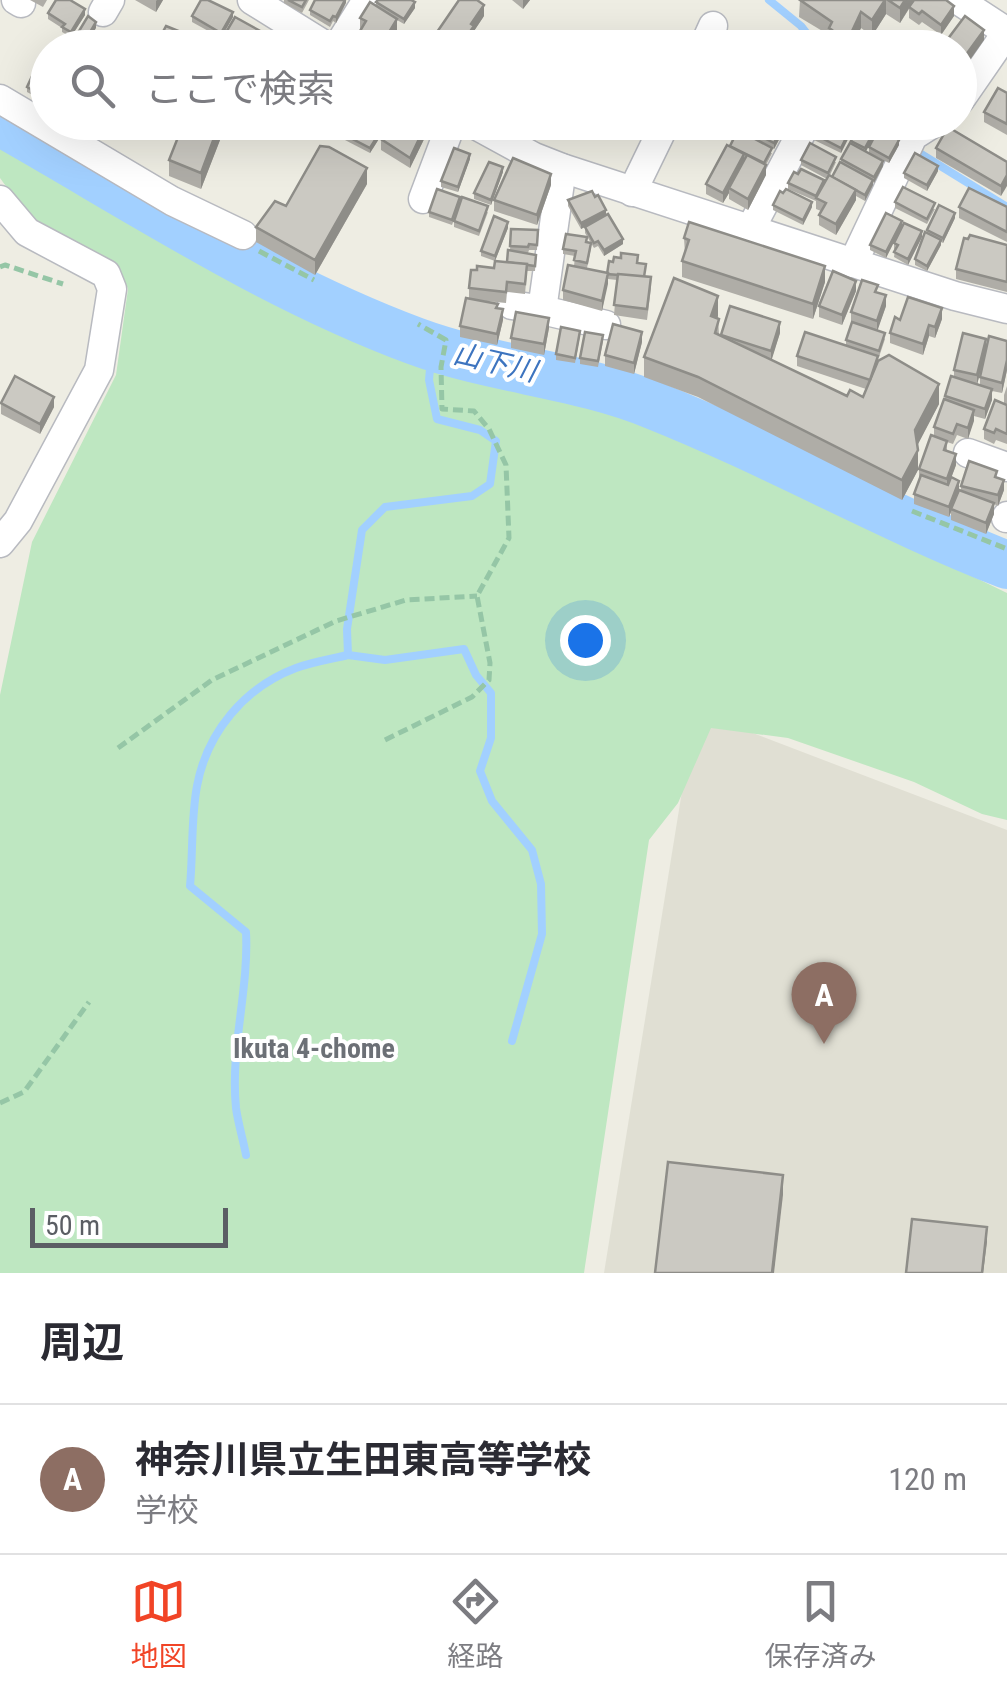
<!DOCTYPE html>
<html lang="ja">
<meta charset="utf-8">
<style>
:root{--surface:#fff;--page:#f2f2f3;--text:#2b2b33;--muted:#7c7c81;--line:#e1e1e2;--accent:#f14426}
body{margin:0;font-family:"Roboto Condensed","Noto Sans JP",sans-serif;background:var(--page);color:var(--text)}
.scale{position:absolute;left:30px;bottom:25px;width:198px;box-sizing:border-box;padding-left:10px;border:5px solid #5b5e64;border-top:0;font-size:28px;line-height:35px;white-space:nowrap;color:#5b5e64;-webkit-text-stroke:8px #fff;paint-order:stroke}
.you{position:absolute;left:585px;top:640px;width:35px;height:35px;margin:-25px;border:8px solid #fff;border-radius:50%;background:#1a73e8;box-shadow:0 0 0 15px #1a73e833}
.badge{display:grid;place-items:center;width:65px;height:65px;border-radius:50%;background:var(--accent);color:#fff;font-size:32px;font-weight:700}
.pin{position:absolute;translate:-50% -82px;filter:drop-shadow(0 2px 5px #0008)}
.pin::after{content:'';position:absolute;top:52px;width:35px;height:30px;background:inherit;clip-path:polygon(0 0,100% 0,50% 100%)}
.list{margin:0;padding:0;list-style:none}
h2{display:flex;justify-content:space-between;align-items:center;height:130px;margin:0;padding:0 40px;font-size:42px}
h2 small{font-size:32px;font-weight:400;color:var(--muted)}
.list li{display:grid;grid-template-columns:65px 1fr auto;gap:30px;align-items:center;box-sizing:border-box;height:150px;padding:0 40px;border-top:2px solid var(--line)}
.list b{display:block;font-size:38px;white-space:nowrap}
.list p{margin:0;font-size:32px;white-space:nowrap;color:var(--muted)}
.list em{font-size:32px;font-style:normal;color:var(--muted)}
.icon{flex:none;width:55px;height:55px;fill:none;stroke:currentColor;stroke-width:2;stroke-linecap:round;stroke-linejoin:round}
.map{position:relative;flex:none;width:1007px;height:1273px;overflow:hidden}
.search{position:absolute;background:var(--surface);box-shadow:0 10px 40px #0002;left:30px;right:30px;top:30px;height:110px;display:flex;align-items:center;gap:25px;box-sizing:border-box;padding:0 35px;border-radius:55px;color:var(--muted);font-size:38px}
.sheet{height:280px;background:var(--surface)}
nav{display:flex;justify-content:space-around;align-items:center;box-sizing:border-box;height:140px;border-top:2px solid var(--line);background:var(--surface);font-size:28px;color:var(--muted)}
nav a{display:grid;justify-items:center;gap:5px}
nav .on{color:var(--accent)}
.map>svg:first-child{display:block}
</style>
<div class="map">
<svg width="1007" height="1273" viewBox="0 0 1007 1273">
<rect width="100%" height="100%" fill="#eeede3"/>
<!-- education -->
<polygon fill="#e0dfd3" points="695,711 1007,830 1007,1273 604,1273"/>
<!-- green -->
<polygon fill="#bee7c1" points="0,134 178,243 354,328 412,351 457,364 518,374 609,400 1007,593 1007,820 982,814 914,782 788,738 711,728 678,803 649,840 584,1273 0,1273 0,695 32,542 116,375 128,289 118,265 33,218 13,196 0,178"/>
<g fill="none" stroke-linecap="round" stroke-linejoin="round">
<!-- stream -->
<g stroke="#a2d0ff" stroke-width="8">
<polyline points="769,0 801,26 818,48"/>
<polyline points="884,122 901,141"/>
<polyline points="913,149 1007,207"/>
<polyline points="432,347 429,380 437,419 480,430 496,441 490,484 472,496 385,507 362,530 347,629 348,655 385,660 464,649 476,675 491,693 491,738 480,771 492,801 532,850 541,884 542,934 512,1041"/>
<path d="M246,1155C243,1139 238,1123 236,1108C230,1049 249,990 246,932L190,886C193,853 191,818 197,786C207,732 245,687 296,668C312,662 331,659 348,655"/>
</g>
<!-- river -->
<path stroke="#a2d0ff" stroke-width="48" d="M0,122C136,199 267,286 415,341C493,370 578,374 655,406C775,454 887,518 1007,565"/>
<defs>
<g id="minor">
<polyline points="16,0 21,3"/>
<polyline points="252,0 329,48"/>
<polyline points="958,0 1007,32"/>
<polyline points="103,12 110,0"/>
<polyline points="337,48 367,0"/>
<polyline points="703,48 713,26"/>
<polyline points="0,99 172,201 243,235"/>
<polyline points="960,100 1007,32"/>
<polyline points="470,122 534,157 562,168 955,296 1007,309"/>
<polyline points="632,192 666,122"/>
<polyline points="423,199 452,122"/>
<polyline points="0,200 27,232 106,274 112,289 99,370 18,521 0,543"/>
<polyline points="750,230 807,122"/>
<polyline points="853,263 913,136 935,122"/>
<polyline points="512,305 542,310 562,168"/>
<polyline points="542,310 606,325"/>
<polyline points="968,453 1007,467"/>
<polyline points="1006,518 1007,516"/>
</g>
</defs>
<!-- minor casing -->
<use href="#minor" stroke="#b8bac0" stroke-width="31"/>
<!-- path -->
<g stroke="#95c6a6" stroke-width="5" stroke-dasharray="10 5" stroke-linecap="butt">
<polyline points="259,251 314,280"/>
<polyline points="0,267 5,265 63,284"/>
<polyline points="912,511 1007,549"/>
<polyline points="385,740 472,697 489,680 490,663 477,596 509,538 506,465 489,429 474,411 442,409 441,367 446,340 418,324"/>
<polyline points="118,748 212,680 336,621 406,600 477,596"/>
<polyline points="0,1103 24,1092 89,1002"/>
</g>
<!-- minor -->
<use href="#minor" stroke="#fff" stroke-width="28"/>
</g>
<!-- wall -->
<g fill="#afada7">
<polygon points="30,0 47,0 43,7"/>
<polygon points="135,0 163,0 156,12"/>
<polygon points="284,0 309,0 302,13 284,3"/>
<polygon points="346,0 336,23 333,21 330,27 310,15 310,10"/>
<polygon points="512,0 530,0 523,9"/>
<polygon points="800,0 946,0 954,16 941,35 922,22 919,25 909,18 909,9 900,23 886,14 872,36 861,28 851,48 830,48 829,35 799,17"/>
<polygon points="376,2 415,8 404,24 397,20 397,30 386,48 370,48 360,42 360,18 376,7"/>
<polygon points="48,13 85,15 71,37 62,32 62,28 48,19"/>
<polygon points="192,16 233,17 221,38 192,22"/>
<polygon points="484,16 474,31 474,37 466,48 437,48 435,46 435,35"/>
<polygon points="262,38 256,48 228,48 222,45 222,39"/>
<polygon points="48,63 40,99 27,92 27,87"/>
<polygon points="1007,93 1007,135 984,122 984,112"/>
<polygon points="177,122 227,122 201,189 169,176 169,160 183,125"/>
<polygon points="314,122 336,122 330,133"/>
<polygon points="428,122 428,131 410,168 381,150 381,139"/>
<polygon points="743,122 792,122 789,129 783,126 783,132 774,149 741,132"/>
<polygon points="880,122 866,151 883,166 874,183 873,182 873,185 865,201 856,196 856,200 836,235 819,225 819,215 821,211 816,209 816,201 788,189 788,183 824,185 827,179 801,165 801,160 836,162 830,175 832,177 841,163 841,159 851,143 851,141"/>
<polygon points="823,125 850,135 841,153 814,140 814,134"/>
<polygon points="343,134 382,134 370,153 343,139"/>
<polygon points="727,145 772,153 766,165 766,175 748,210 729,199 729,193 723,203 706,194 706,184"/>
<polygon points="899,145 889,163 869,153 869,147"/>
<polygon points="936,148 1007,162 1001,196 936,158"/>
<polygon points="470,159 458,192 441,187 441,181"/>
<polygon points="938,171 927,191 904,178 904,173"/>
<polygon points="503,172 491,205 474,199 474,193"/>
<polygon points="367,184 315,275 256,242 256,227 286,206"/>
<polygon points="551,185 537,225 494,211 494,200"/>
<polygon points="568,200 606,215 623,244 604,256 598,246 594,248 585,233 585,227 597,220 581,229 568,206"/>
<polygon points="895,202 935,209 927,224 895,208"/>
<polygon points="460,203 452,225 429,217 429,212"/>
<polygon points="773,205 812,207 803,225 773,210"/>
<polygon points="959,207 1007,207 1007,242 959,218"/>
<polygon points="488,212 479,236 454,227 454,221"/>
<polygon points="955,218 943,243 941,242 941,245 927,271 915,265 915,259 927,230"/>
<polygon points="902,226 886,258 870,250 870,245"/>
<polygon points="508,228 495,261 507,262 510,251 511,229 538,230 537,250 529,250 528,253 518,252 536,255 535,271 527,271 525,294 507,292 506,303 476,300 498,308 503,320 497,345 460,337 460,326 469,298 469,288 477,270 494,268 495,261 481,256 481,251"/>
<polygon points="922,237 908,265 894,257 895,249 894,249 894,243"/>
<polygon points="684,238 825,282 813,319 682,277 682,261 685,254"/>
<polygon points="968,239 1007,245 1007,292 956,279 956,269"/>
<polygon points="586,242 591,248 587,268 574,266 575,256 563,254 563,249"/>
<polygon points="607,273 645,277 651,288 647,320 614,315 617,280 608,279 602,311 563,300 563,290"/>
<polygon points="856,291 842,325 819,317 819,306"/>
<polygon points="878,293 886,306 877,330 885,339 879,357 846,346 846,340 851,323 851,312"/>
<polygon points="718,316 719,335 780,333 771,360 847,396 863,397 866,389 797,366 797,356 878,362 939,404 917,445 918,470 902,500 698,397 644,377 644,357"/>
<polygon points="942,319 935,338 929,336 923,355 890,343 890,333 900,320"/>
<polygon points="549,328 544,355 511,348 511,338"/>
<polygon points="580,336 575,363 556,360 556,354"/>
<polygon points="603,341 598,367 580,364 580,358"/>
<polygon points="1007,341 1007,370 1002,393 992,391 992,400 985,419 974,416 968,439 957,435 953,444 947,442 947,451 956,465 951,478 959,490 961,490 961,486 997,478 1004,490 998,506 994,504 994,514 986,534 951,520 951,512 949,517 914,504 914,494 919,480 919,469 934,436 934,427 945,396 954,377 954,370 986,350 977,384 980,385 980,377"/>
<polygon points="642,342 634,374 605,366 605,355"/>
<polygon points="1007,386 1007,444 996,440 994,444 984,439 984,429 1004,404 1004,395"/>
<polygon points="1,403 54,407 40,434 1,414"/>
</g>
<!-- shaded-wall -->
<g fill="#8e8d88">
<polygon points="157,0 163,0 156,12 156,1"/>
<polygon points="345,0 346,0 346,3 336,23 336,17"/>
<polygon points="523,0 530,0 523,9"/>
<polygon points="886,0 886,14 872,36 872,20"/>
<polygon points="905,0 914,0 900,23 900,8"/>
<polygon points="415,2 415,8 404,24 404,19"/>
<polygon points="484,5 484,16 474,31 474,37 466,48 458,48 471,24"/>
<polygon points="954,6 954,16 941,35 941,25"/>
<polygon points="85,9 85,15 71,37 71,32"/>
<polygon points="233,12 233,17 221,38 221,33"/>
<polygon points="861,12 861,28 851,48 846,48 846,44"/>
<polygon points="397,19 397,30 386,48 382,48 382,44"/>
<polygon points="96,22 96,28 85,47 85,41"/>
<polygon points="984,30 984,40 960,74 960,63"/>
<polygon points="220,122 227,122 201,189 201,173"/>
<polygon points="427,122 428,131 410,168 410,158"/>
<polygon points="879,122 880,126 865,153 865,148"/>
<polygon points="783,126 783,132 774,149 774,143"/>
<polygon points="382,129 382,134 370,153 370,148"/>
<polygon points="850,130 850,135 841,153 841,148"/>
<polygon points="899,140 899,145 889,163 889,158"/>
<polygon points="470,154 470,159 458,192 458,187"/>
<polygon points="744,154 744,164 729,188 729,193 723,203 723,193"/>
<polygon points="883,161 883,166 874,183 874,177"/>
<polygon points="766,165 766,175 748,210 748,199"/>
<polygon points="938,166 938,171 927,191 927,185"/>
<polygon points="503,167 503,172 491,205 491,200"/>
<polygon points="367,168 367,184 315,275 315,260"/>
<polygon points="551,174 551,185 537,225 537,215"/>
<polygon points="1007,175 1007,186 1001,196 1001,186"/>
<polygon points="873,180 873,185 865,201 865,195"/>
<polygon points="856,190 856,200 836,235 836,224"/>
<polygon points="812,202 812,207 803,225 803,220"/>
<polygon points="606,210 606,216 581,229 581,223"/>
<polygon points="955,213 955,218 943,243 943,238"/>
<polygon points="902,221 902,226 886,258 886,252"/>
<polygon points="508,222 508,228 495,261 495,256"/>
<polygon points="922,231 922,237 908,265 908,259"/>
<polygon points="623,239 623,244 604,256 604,250"/>
<polygon points="941,240 941,245 927,271 927,266"/>
<polygon points="825,266 825,282 813,319 813,304"/>
<polygon points="608,273 608,284 602,311 602,301"/>
<polygon points="856,281 856,291 842,325 842,315"/>
<polygon points="886,295 886,306 877,332 877,321"/>
<polygon points="718,296 718,316 711,336 711,316"/>
<polygon points="942,308 942,319 935,338 935,327"/>
<polygon points="503,309 503,320 497,345 497,334"/>
<polygon points="549,318 549,328 544,355 544,344"/>
<polygon points="780,322 780,333 771,362 771,351"/>
<polygon points="929,325 929,336 923,355 923,344"/>
<polygon points="642,332 642,342 634,374 634,363"/>
<polygon points="986,339 986,350 977,385 977,375"/>
<polygon points="1007,360 1007,370 1002,393 1002,383"/>
<polygon points="939,384 939,404 915,450 915,430"/>
<polygon points="992,389 992,400 985,419 985,409"/>
<polygon points="54,397 54,407 40,434 40,424"/>
<polygon points="974,410 974,421 968,439 968,428"/>
<polygon points="918,450 918,470 902,500 902,480"/>
<polygon points="956,454 956,465 947,489 947,479"/>
<polygon points="1004,480 1004,490 998,506 998,495"/>
<polygon points="959,481 959,491 949,517 949,507"/>
<polygon points="994,503 994,514 986,534 986,523"/>
<polygon points="783,1175 783,1195 774,1273 772,1273"/>
<polygon points="987,1227 987,1242 983,1273 982,1273"/>
</g>
<!-- building -->
<g fill="#cbc9c2" stroke="#8e8d88" stroke-width="2.5">
<polygon points="56,0 70,0 85,9 71,32 62,27 65,24 48,13"/>
<polygon points="201,0 208,0 233,12 221,33 192,16"/>
<polygon points="288,0 306,0 302,7"/>
<polygon points="315,0 345,0 336,17 333,16 330,21 310,10"/>
<polygon points="378,0 411,0 415,2 404,19 376,2"/>
<polygon points="459,0 477,0 484,5 471,24 474,26 458,48 452,48 435,35"/>
<polygon points="800,0 885,0 872,20 861,12 846,44 830,34 832,30 829,28 832,22"/>
<polygon points="888,0 905,0 900,8"/>
<polygon points="914,0 946,0 954,6 941,25 922,11 919,14 909,7"/>
<polygon points="370,2 397,19 382,44 360,31 366,21 360,18"/>
<polygon points="88,16 96,22 85,41 76,36"/>
<polygon points="965,16 984,30 960,63 960,48 941,48"/>
<polygon points="235,17 262,32 252,48 243,44 241,48 237,48 222,39"/>
<polygon points="166,26 193,37 187,48 160,48 156,45"/>
<polygon points="799,37 812,43 811,48 794,48"/>
<polygon points="98,41 110,48 94,48"/>
<polygon points="80,42 90,48 77,48"/>
<polygon points="198,42 212,48 196,48"/>
<polygon points="282,42 293,48 279,48"/>
<polygon points="40,59 48,63 48,78 40,94 27,87"/>
<polygon points="998,88 1007,93 1007,124 984,112"/>
<polygon points="184,122 220,122 201,173 169,160"/>
<polygon points="348,122 371,122 382,129 370,148 343,134"/>
<polygon points="390,122 427,122 410,158 381,139"/>
<polygon points="743,122 776,122 783,126 774,143 741,126"/>
<polygon points="825,122 834,122 850,130 841,148 814,134 820,123 823,125"/>
<polygon points="861,122 879,122 865,148 851,141"/>
<polygon points="882,122 884,122 883,131 899,140 889,158 869,147"/>
<polygon points="948,127 1007,162 1007,175 1001,186 936,148"/>
<polygon points="738,130 772,148 764,163 730,146"/>
<polygon points="810,143 836,157 828,173 801,160"/>
<polygon points="850,143 883,161 874,177 841,159"/>
<polygon points="727,145 744,154 723,193 706,184"/>
<polygon points="320,146 329,147 367,168 315,260 256,227 275,201 286,206"/>
<polygon points="454,148 470,154 458,187 441,181"/>
<polygon points="915,153 938,166 927,185 904,173"/>
<polygon points="747,155 766,165 748,199 729,188"/>
<polygon points="513,158 551,174 537,215 494,200"/>
<polygon points="489,162 503,167 491,200 474,193"/>
<polygon points="840,162 873,180 865,195 832,177"/>
<polygon points="801,169 824,180 816,196 788,183 794,172 798,174"/>
<polygon points="829,175 856,190 836,224 819,215 826,203 816,198"/>
<polygon points="903,187 935,203 927,219 895,202"/>
<polygon points="969,188 1007,207 1007,232 959,207"/>
<polygon points="437,189 460,197 452,220 429,212"/>
<polygon points="786,189 812,202 803,220 773,205 780,191 783,193"/>
<polygon points="592,191 595,197 598,195 606,210 581,223 568,200"/>
<polygon points="462,197 488,206 479,231 454,221"/>
<polygon points="939,205 955,213 943,238 927,230"/>
<polygon points="886,213 902,221 886,252 870,245"/>
<polygon points="608,214 623,239 604,250 598,241 594,243 585,227"/>
<polygon points="494,216 508,222 495,256 481,251"/>
<polygon points="689,222 825,266 813,304 682,261 689,240 684,238"/>
<polygon points="904,223 922,231 908,259 894,252 898,245 894,243"/>
<polygon points="511,229 538,230 537,245 529,244 528,247 510,246"/>
<polygon points="925,232 941,240 927,266 915,259"/>
<polygon points="566,234 587,237 586,242 591,243 587,263 574,260 576,251 563,249"/>
<polygon points="970,235 1007,245 1007,282 956,269 964,238 968,239"/>
<polygon points="508,250 536,255 535,266 507,262"/>
<polygon points="621,253 638,255 637,263 646,264 644,277 607,274 609,261 613,262 614,257 621,258"/>
<polygon points="495,261 527,264 525,284 507,282 506,292 469,288 471,270 477,270 477,266 494,268"/>
<polygon points="568,265 608,273 602,301 563,290"/>
<polygon points="833,271 856,281 842,315 819,306"/>
<polygon points="618,274 651,277 647,309 614,305"/>
<polygon points="674,278 718,296 711,316 719,319 715,333 847,396 850,390 863,397 878,361 889,355 939,384 915,430 918,450 902,480 698,377 644,357"/>
<polygon points="862,280 878,285 875,292 886,295 877,321 851,312"/>
<polygon points="908,297 942,308 935,327 929,325 923,344 890,333 895,317 900,320"/>
<polygon points="466,298 498,304 496,308 503,309 497,334 460,326"/>
<polygon points="730,306 780,322 771,351 721,335"/>
<polygon points="516,312 549,318 544,344 511,338"/>
<polygon points="852,322 885,333 879,351 846,340"/>
<polygon points="613,324 642,332 634,363 605,355"/>
<polygon points="561,327 580,331 575,358 556,354"/>
<polygon points="585,332 603,335 598,361 580,358"/>
<polygon points="805,332 878,356 870,380 797,356"/>
<polygon points="963,333 986,339 977,375 954,370"/>
<polygon points="989,336 1007,341 1007,360 1002,383 980,377"/>
<polygon points="15,376 54,397 40,424 1,403"/>
<polygon points="951,376 992,389 985,409 945,396"/>
<polygon points="944,399 974,410 968,428 957,424 953,434 934,427"/>
<polygon points="995,400 1007,405 1007,434 996,429 994,433 984,429"/>
<polygon points="931,435 947,441 944,450 956,454 947,479 919,469"/>
<polygon points="969,461 997,471 995,477 1004,480 998,495 961,486"/>
<polygon points="921,475 948,485 951,477 959,481 949,507 914,494"/>
<polygon points="959,490 994,503 986,523 951,509"/>
<polygon points="668,1162 783,1175 772,1273 655,1273"/>
<polygon points="912,1219 987,1227 982,1273 906,1273"/>
</g>
<g text-anchor="middle" stroke-width="8" stroke-linejoin="round" paint-order="stroke">
<!-- water labels -->
<g font-size="28" font-style="italic" fill="#3d74bf" stroke="#fff">
<text transform="translate(495 362) rotate(13)" y="10">山下川</text>
</g>
<!-- neighbourhood labels -->
<g font-size="28" font-weight="bold" fill="#6c7076" stroke="#fff">
<text x="314" y="1058">Ikuta 4-chome</text>
</g>
</g>
</svg>
<div class="scale">50 m</div>
<div class="you"></div>
<div class="pin badge" style="left:824px;top:1044px;background:#8d6e63">A</div>
<div class="search"><svg class="icon" aria-label="search" viewBox="0 0 24 24"><circle cx="10" cy="10" r="6"/><path d="M15 15l6 6"/></svg>ここで検索</div>
</div>
<section class="sheet">
<h2>周辺<small></small></h2>
<ul class="list">
<li><span class="badge" style="background:#8d6e63">A</span><div><b>神奈川県立生田東高等学校</b><p>学校</p></div><em>120 m</em></li>
</ul>
</section>
<nav>
<a class="on"><svg class="icon" aria-label="map" viewBox="0 0 24 24"><path d="M3 6l6-2 6 2 6-2v14l-6 2-6-2-6 2zM9 4v14M15 6v14"/></svg>地図</a>
<a><svg class="icon" aria-label="directions" viewBox="0 0 24 24"><path d="M12 3l9 9-9 9-9-9zM9 14v-3h6M13 9l2 2-2 2"/></svg>経路</a>
<a><svg class="icon" aria-label="saved" viewBox="0 0 24 24"><path d="M7 4h10v16l-5-4-5 4z"/></svg>保存済み</a>
</nav>
